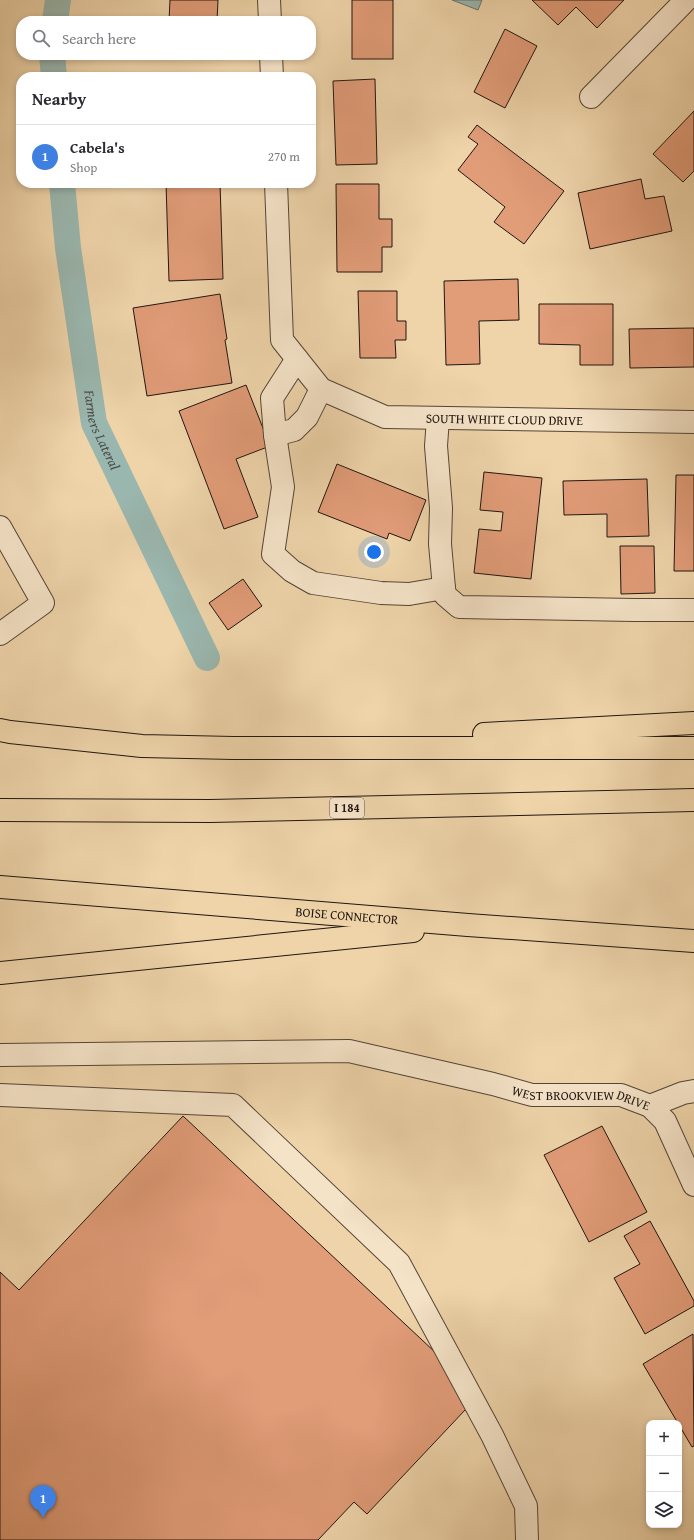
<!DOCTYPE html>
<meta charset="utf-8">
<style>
:root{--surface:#fff;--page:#f2f2f3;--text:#2b2b33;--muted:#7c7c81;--line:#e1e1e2;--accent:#1a73e8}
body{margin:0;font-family:"Gentium Book Plus",serif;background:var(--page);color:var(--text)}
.controls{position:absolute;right:12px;bottom:12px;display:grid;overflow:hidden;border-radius:8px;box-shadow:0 2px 6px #0003}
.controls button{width:36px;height:36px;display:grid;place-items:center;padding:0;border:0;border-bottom:1px solid var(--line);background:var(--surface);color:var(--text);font:20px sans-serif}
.you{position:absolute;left:374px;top:552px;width:14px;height:14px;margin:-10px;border:3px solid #fff;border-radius:50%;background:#1a73e8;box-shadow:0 0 0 6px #1a73e833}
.badge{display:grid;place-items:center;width:26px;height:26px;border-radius:50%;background:var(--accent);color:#fff;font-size:13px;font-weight:700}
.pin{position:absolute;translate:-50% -33px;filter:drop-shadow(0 1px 2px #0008)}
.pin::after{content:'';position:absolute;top:21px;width:14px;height:12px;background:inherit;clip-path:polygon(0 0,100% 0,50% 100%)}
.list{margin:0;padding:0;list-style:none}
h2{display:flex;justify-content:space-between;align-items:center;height:52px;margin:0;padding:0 16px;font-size:17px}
h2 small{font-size:13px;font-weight:400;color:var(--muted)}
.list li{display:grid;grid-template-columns:26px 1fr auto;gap:12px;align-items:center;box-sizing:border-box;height:64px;padding:0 16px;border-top:1px solid var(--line)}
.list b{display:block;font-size:15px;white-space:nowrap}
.list p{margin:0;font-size:13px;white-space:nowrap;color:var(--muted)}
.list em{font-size:13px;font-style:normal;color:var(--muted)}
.icon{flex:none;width:22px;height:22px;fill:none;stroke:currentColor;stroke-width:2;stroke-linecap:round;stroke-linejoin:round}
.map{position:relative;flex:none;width:694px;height:1540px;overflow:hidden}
.search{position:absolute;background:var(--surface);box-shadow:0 2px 6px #0003;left:16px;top:16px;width:300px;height:44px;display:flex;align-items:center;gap:10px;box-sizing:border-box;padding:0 14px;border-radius:16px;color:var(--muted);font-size:15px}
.panel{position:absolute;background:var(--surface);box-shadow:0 2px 6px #0003;left:16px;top:72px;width:300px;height:116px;border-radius:16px}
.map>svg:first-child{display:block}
</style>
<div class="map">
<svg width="694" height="1540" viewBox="0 0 694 1540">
<rect width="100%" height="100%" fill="#efd4aa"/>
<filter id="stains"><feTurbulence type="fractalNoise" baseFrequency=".005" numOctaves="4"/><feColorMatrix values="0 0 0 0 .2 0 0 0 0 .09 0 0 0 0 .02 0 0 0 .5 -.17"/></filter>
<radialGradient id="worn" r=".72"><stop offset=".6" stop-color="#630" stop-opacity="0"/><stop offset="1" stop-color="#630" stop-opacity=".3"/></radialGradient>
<!-- water -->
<polygon fill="#9ab7af" stroke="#69766f" points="452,0 482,0 478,10"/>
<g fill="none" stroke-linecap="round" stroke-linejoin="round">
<!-- canal -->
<g stroke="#9ab7af" stroke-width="26">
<polyline points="55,21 58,0"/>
<polyline points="52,55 54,77"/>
<path id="s1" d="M62,183L68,248L94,423L207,658"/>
</g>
</g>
<!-- building -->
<g fill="#e19c78" stroke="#201510">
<polygon points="170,0 218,0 217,21 169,21"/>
<rect x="352" y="0" width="41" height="59"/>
<polygon points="532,0 624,0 597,28 576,7 558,25"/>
<polygon points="505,29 537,46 505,108 474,92"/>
<polygon points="168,55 216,55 216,59 168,58"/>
<polygon points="375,79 377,164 336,165 333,81"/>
<polygon points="694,111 694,171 683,182 653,154"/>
<polygon points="477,125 564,191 524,244 494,222 505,207 458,170 478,144 468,137"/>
<polygon points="641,179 645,199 664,196 672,231 590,249 578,193"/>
<polygon points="166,183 220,183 223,279 169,281"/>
<polygon points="336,184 379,184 379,219 392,219 392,247 382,247 382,272 337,272"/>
<polygon points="518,279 519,320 479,321 480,364 446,365 444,281"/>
<polygon points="358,291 397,291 397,321 406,321 406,340 395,340 396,358 360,358"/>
<polygon points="220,294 227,339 225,340 232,383 147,396 133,308"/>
<polygon points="539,304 613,304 613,365 580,365 580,345 539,344"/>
<polygon points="694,328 694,367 630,368 629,329"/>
<polygon points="246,385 270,446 236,459 258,517 224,529 179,411"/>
<polygon points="337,464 426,500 410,541 389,533 387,539 318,512"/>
<polygon points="484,472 542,478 531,579 474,573 479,529 501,531 503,512 480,510"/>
<polygon points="676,475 694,475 694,571 674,571"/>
<polygon points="647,479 649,536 607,537 607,514 564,515 563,481"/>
<polygon points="620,546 654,546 655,593 621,594"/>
<polygon points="243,579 262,606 228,630 209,603"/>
<polygon points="183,1116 437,1354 466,1409 367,1514 354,1502 318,1540 0,1540 0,1272 19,1290"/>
<polygon points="602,1126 647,1212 589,1242 544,1155"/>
<polygon points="650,1221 694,1301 694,1306 645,1334 614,1278 640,1264 624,1236"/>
<polygon points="693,1334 694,1446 692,1447 643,1364"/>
</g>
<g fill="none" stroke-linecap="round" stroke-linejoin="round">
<defs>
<g id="minor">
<polyline points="269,0 270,21"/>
<polyline points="271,55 272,77"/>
<polyline points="591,97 686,0"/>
<path id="s2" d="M276,183L282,340L321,389L385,417L694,422"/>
<polyline points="297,359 272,398 275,435 283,487 273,554 292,571 313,583 381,593 409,594 444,588"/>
<polyline points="438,418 436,446 441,508 440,544 444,588 445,595 459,607 634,610 694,610"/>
<polyline points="275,435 294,430 307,417 321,389"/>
<polyline points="0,527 43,603 0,634"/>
<path id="s3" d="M0,1055L349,1051L493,1084L532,1095H621L650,1106L665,1121L694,1185"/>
<polyline points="0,1095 233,1105 399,1263 492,1435 526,1506 527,1540"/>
<polyline points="650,1106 683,1093 694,1091"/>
</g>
<g id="highway">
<polyline points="0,730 10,732 142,746 233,748 694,748"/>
<polyline points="484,734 694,723"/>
<polyline points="0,810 210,811 694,800"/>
<path id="s4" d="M0,887L468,925L694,941"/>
<polyline points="0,973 413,931"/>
</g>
</defs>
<!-- minor casing -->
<use href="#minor" stroke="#544536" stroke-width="24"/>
<!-- highway casing -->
<use href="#highway" stroke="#201510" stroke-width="24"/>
<!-- minor -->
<use href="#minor" stroke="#f5e3c8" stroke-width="22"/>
<!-- highway -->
<use href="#highway" stroke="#efd4aa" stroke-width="22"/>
</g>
<g text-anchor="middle" stroke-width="3.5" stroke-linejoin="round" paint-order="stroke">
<!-- shield labels -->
<rect fill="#f5e3c8" stroke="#605347" stroke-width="1" x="330" y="798" width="34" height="20" rx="3"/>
<g font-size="12" font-weight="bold" fill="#201510">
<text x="347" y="812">I 184</text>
</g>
<!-- street labels -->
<g font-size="13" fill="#201510" stroke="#f5e3c8">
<text dy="5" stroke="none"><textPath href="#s2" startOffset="409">SOUTH WHITE CLOUD DRIVE</textPath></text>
<text dy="5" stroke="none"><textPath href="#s4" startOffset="348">BOISE CONNECTOR</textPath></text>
<text dy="5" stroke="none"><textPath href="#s3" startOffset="587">WEST BROOKVIEW DRIVE</textPath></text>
</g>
<!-- water labels -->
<g font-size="14" font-style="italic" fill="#4b4e48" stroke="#f5e3c8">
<text dy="5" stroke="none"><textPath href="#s1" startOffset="251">Farmers Lateral</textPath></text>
</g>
</g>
<rect width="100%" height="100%" filter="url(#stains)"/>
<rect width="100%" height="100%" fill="url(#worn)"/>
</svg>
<div class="controls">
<button>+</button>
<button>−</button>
<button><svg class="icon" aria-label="layers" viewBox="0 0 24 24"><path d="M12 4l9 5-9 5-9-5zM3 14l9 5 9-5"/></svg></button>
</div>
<div class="you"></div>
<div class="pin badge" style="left:43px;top:1518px;background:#3f7fe0">1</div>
<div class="search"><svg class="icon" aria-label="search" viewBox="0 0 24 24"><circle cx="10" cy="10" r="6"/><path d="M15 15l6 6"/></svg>Search here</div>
<section class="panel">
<h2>Nearby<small></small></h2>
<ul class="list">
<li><span class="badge" style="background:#3f7fe0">1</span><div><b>Cabela's</b><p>Shop</p></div><em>270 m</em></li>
</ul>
</section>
</div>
